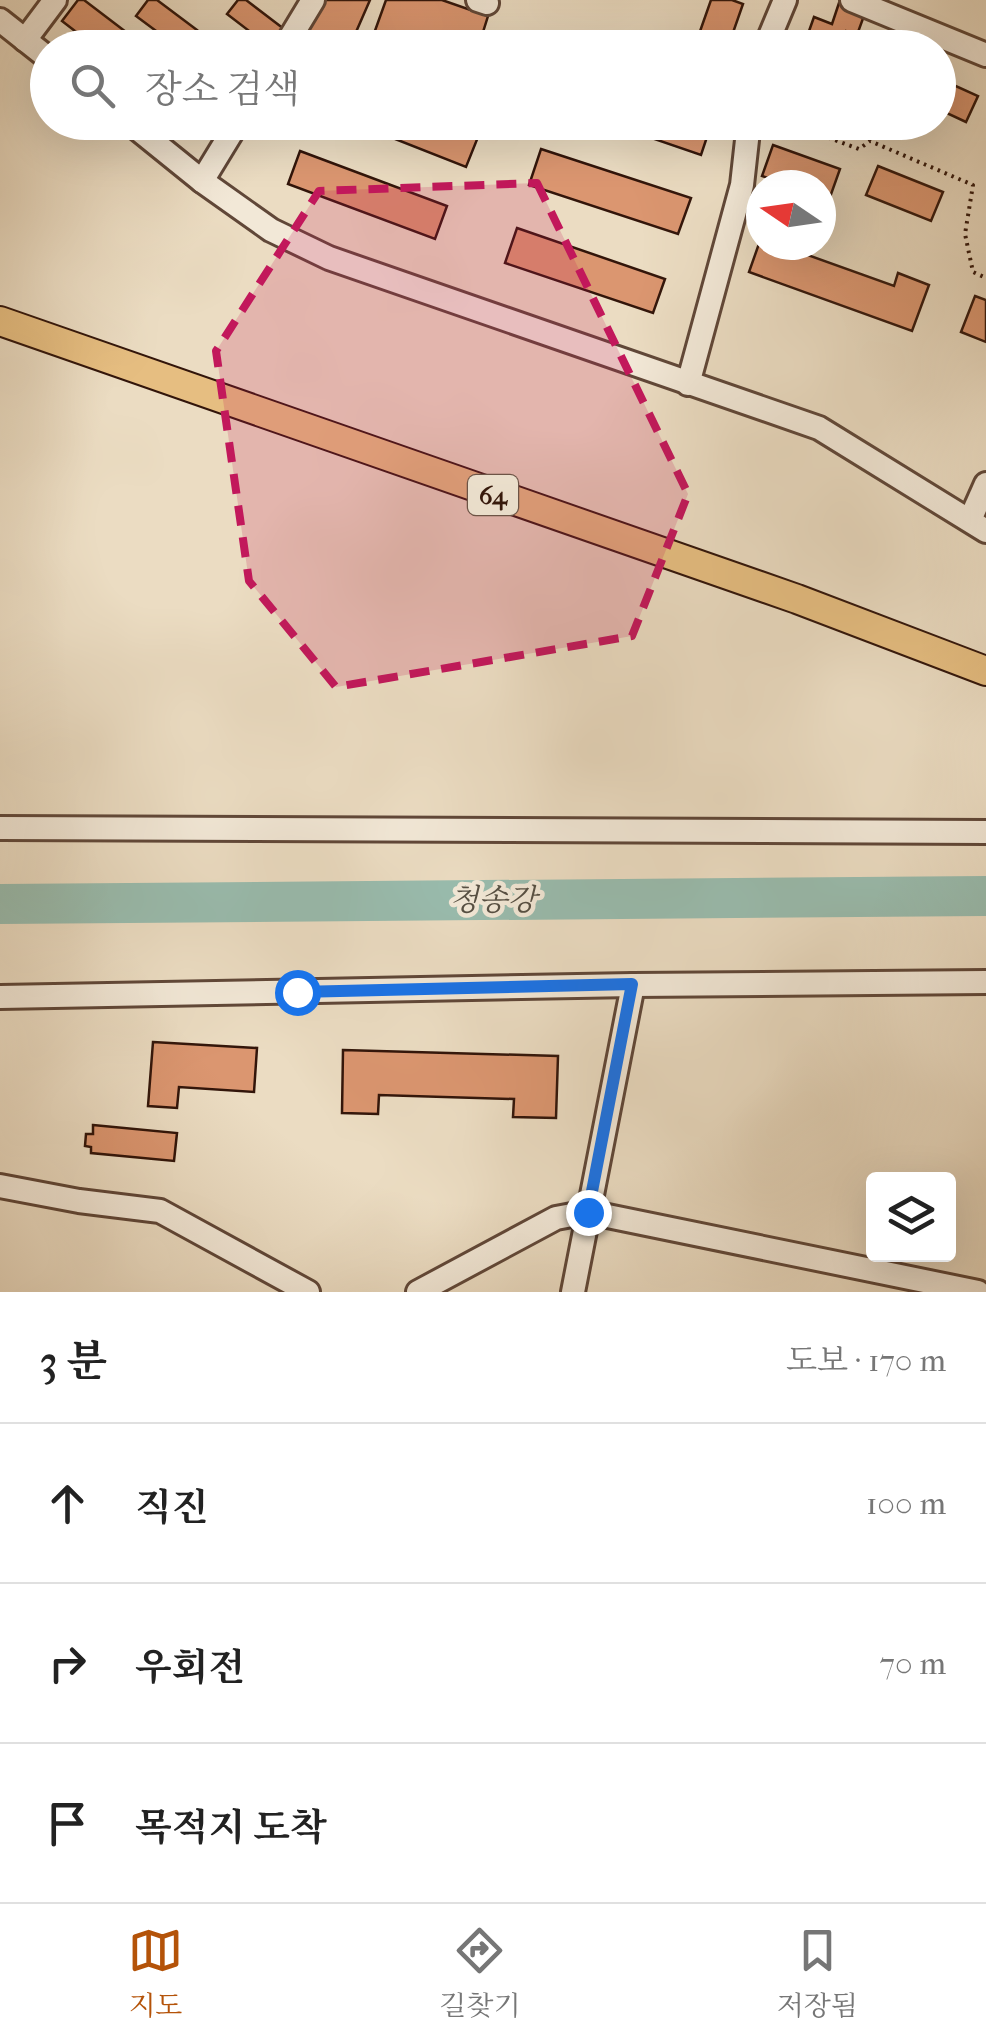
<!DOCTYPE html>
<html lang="ko">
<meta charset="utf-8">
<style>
:root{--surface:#fff;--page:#f6f6f6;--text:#222;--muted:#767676;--line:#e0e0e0;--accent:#b45309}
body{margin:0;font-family:"IM FELL French Canon","Noto Serif KR",serif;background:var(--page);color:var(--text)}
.controls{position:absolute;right:30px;bottom:30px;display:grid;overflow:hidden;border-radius:10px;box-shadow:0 10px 40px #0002}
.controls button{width:90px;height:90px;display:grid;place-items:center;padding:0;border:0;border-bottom:2px solid var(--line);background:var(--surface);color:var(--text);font:50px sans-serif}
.compass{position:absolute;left:746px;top:170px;width:90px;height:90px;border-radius:50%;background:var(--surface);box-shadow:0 10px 40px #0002;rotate:283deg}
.stop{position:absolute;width:30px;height:30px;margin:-22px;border:8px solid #1a73e8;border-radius:50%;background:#fff}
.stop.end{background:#1a73e8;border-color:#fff;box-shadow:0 2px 10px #0008}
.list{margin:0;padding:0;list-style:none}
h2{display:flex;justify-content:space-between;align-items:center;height:130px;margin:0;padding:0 40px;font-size:42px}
h2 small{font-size:32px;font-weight:400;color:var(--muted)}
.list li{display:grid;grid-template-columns:65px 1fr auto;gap:30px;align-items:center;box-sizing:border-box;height:160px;padding:0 40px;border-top:2px solid var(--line)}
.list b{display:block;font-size:38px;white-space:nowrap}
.list em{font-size:32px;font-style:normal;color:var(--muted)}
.icon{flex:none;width:55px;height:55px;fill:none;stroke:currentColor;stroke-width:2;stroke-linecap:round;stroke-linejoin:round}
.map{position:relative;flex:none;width:986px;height:1292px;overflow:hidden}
.search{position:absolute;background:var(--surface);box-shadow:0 10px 40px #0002;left:30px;right:30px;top:30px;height:110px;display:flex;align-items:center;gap:25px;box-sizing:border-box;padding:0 35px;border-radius:55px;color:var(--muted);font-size:38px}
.sheet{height:610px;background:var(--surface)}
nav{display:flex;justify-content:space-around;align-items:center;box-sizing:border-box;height:140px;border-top:2px solid var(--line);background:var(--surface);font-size:28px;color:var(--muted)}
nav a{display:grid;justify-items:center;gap:5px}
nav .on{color:var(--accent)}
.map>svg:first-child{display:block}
</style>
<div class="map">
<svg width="986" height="1292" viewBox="0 0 986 1292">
<rect width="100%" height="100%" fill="#ebdcc2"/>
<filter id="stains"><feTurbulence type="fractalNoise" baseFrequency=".002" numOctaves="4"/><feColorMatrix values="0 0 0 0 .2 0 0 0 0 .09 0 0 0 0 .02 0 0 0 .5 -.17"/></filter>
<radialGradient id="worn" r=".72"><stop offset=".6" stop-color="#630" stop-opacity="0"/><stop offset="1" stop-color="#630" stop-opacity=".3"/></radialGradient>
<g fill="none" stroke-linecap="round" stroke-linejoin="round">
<!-- river -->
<polyline stroke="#99bcae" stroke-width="40" points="0,904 986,896"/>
</g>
<!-- building -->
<g fill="#db9670" stroke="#32150a" stroke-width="2.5">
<polygon points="78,0 84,0 147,48 97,48 62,21"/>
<polygon points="148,0 157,0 197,30 184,48 179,48 136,16"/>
<polygon points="238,0 246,0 284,29 270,47 227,14"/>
<polygon points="321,0 370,0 349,48 333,41 330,48 300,48"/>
<polygon points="386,0 442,0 488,16 478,48 396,48 372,39"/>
<polygon points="711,0 732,0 743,4 728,47 698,37"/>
<polygon points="839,3 865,13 857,35 846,31 840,48 803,48 814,17 832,24"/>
<polygon points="938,78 978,96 966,122 938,109"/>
<polygon points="352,122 455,122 480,132 466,167"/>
<polygon points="630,122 712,122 701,155 628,130"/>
<polygon points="773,145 840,169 829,200 821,197 821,185 787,185 762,176"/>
<polygon points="541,149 691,198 678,234 529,185"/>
<polygon points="300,151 447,206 435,239 288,184"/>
<polygon points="878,166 943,192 931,221 866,195"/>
<polygon points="517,228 665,279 653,313 505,263"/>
<polygon points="761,238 761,245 792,245 791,249 894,286 898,273 929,285 912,331 749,272"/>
<polygon points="975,296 986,300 986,342 961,332"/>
<polygon points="153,1042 257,1048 254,1092 179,1087 177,1108 148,1106"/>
<polygon points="343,1050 558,1056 556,1118 513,1117 514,1099 379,1095 378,1114 342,1113"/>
<polygon points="93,1125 177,1133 174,1161 91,1153 91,1147 85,1146 86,1134 93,1134"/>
</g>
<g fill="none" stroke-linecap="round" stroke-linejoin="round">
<defs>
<g id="minor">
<polyline points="478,0 487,3"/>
<polyline points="852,0 986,55"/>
<polyline points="0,20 48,58"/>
<polyline points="25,40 55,0"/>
<polyline points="284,48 313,0"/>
<polyline points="765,48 785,0"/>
<polyline points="129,122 202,181 271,230 329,258 819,428 986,531"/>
<polyline points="202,181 238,122"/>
<polyline points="688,384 742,185 749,122"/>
<polyline points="970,520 986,484"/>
<polyline points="0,828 986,832"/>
<polyline points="0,997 633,985 986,982"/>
<polyline points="0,1186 79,1201 160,1211 308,1292"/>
<polyline points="418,1292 556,1218 588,1212 978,1292"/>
<polyline points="573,1292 633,985"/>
</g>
<polyline id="major" points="0,321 797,599 986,671"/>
</defs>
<!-- minor casing -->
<use href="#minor" stroke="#604738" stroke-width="28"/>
<!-- major casing -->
<use href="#major" stroke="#32150a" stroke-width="32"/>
<!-- path -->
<polyline stroke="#32150a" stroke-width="4" stroke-dasharray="2.5 5" stroke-linecap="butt" points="786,122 859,149 870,141 973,185 965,234 973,272 986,278"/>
<!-- minor -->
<use href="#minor" stroke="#f2e8d7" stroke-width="22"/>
<!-- major -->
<use href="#major" stroke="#e6be81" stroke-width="28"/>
</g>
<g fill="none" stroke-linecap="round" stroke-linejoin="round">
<!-- route -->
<polyline stroke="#1a73e8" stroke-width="12" points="297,992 632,984 588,1212"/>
</g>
<!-- marked area -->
<path fill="#c2185b" fill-opacity="0.2" stroke="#c2185b" stroke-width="8" stroke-dasharray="20 12" stroke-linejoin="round" d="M537,183L688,494L632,636L336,687L249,581L216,351L319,191Z"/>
<g text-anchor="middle" stroke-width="9" stroke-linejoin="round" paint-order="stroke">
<!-- shield labels -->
<rect fill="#f2e8d7" stroke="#6c5448" stroke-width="2.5" x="468" y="475" width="50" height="40" rx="8"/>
<g font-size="25" font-weight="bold" fill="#32150a">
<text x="493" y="504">64</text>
</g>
<!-- water labels -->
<g font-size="30" font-style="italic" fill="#564f43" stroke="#f2e8d7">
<text x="493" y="910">청송강</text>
</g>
</g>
<rect width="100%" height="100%" filter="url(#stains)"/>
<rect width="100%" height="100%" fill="url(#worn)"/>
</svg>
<div class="controls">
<button><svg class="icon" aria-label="layers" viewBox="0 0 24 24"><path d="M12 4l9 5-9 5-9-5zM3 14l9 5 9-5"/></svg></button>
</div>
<svg class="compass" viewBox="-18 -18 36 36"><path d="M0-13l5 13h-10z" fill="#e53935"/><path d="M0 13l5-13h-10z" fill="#767676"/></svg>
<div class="stop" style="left:297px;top:992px"></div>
<div class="stop end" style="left:588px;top:1212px"></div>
<div class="search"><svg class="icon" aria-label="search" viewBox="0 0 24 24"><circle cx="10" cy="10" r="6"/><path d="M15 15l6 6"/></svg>장소 검색</div>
</div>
<section class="sheet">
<h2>3 분<small>도보 · 170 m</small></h2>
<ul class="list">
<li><svg class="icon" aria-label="ahead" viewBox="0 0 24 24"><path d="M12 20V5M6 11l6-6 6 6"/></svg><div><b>직진</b></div><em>100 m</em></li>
<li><svg class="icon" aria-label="right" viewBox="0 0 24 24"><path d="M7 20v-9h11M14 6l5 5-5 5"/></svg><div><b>우회전</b></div><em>70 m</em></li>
<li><svg class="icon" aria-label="arrive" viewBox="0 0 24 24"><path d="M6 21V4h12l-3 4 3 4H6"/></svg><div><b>목적지 도착</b></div></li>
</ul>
</section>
<nav>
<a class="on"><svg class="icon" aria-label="map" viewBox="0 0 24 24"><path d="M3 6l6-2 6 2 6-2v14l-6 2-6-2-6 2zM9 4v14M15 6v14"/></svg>지도</a>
<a><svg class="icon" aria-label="directions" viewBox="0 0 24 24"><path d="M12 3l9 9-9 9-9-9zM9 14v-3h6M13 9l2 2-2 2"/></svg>길찾기</a>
<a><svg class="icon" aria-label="saved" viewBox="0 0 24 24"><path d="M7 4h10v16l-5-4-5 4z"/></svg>저장됨</a>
</nav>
